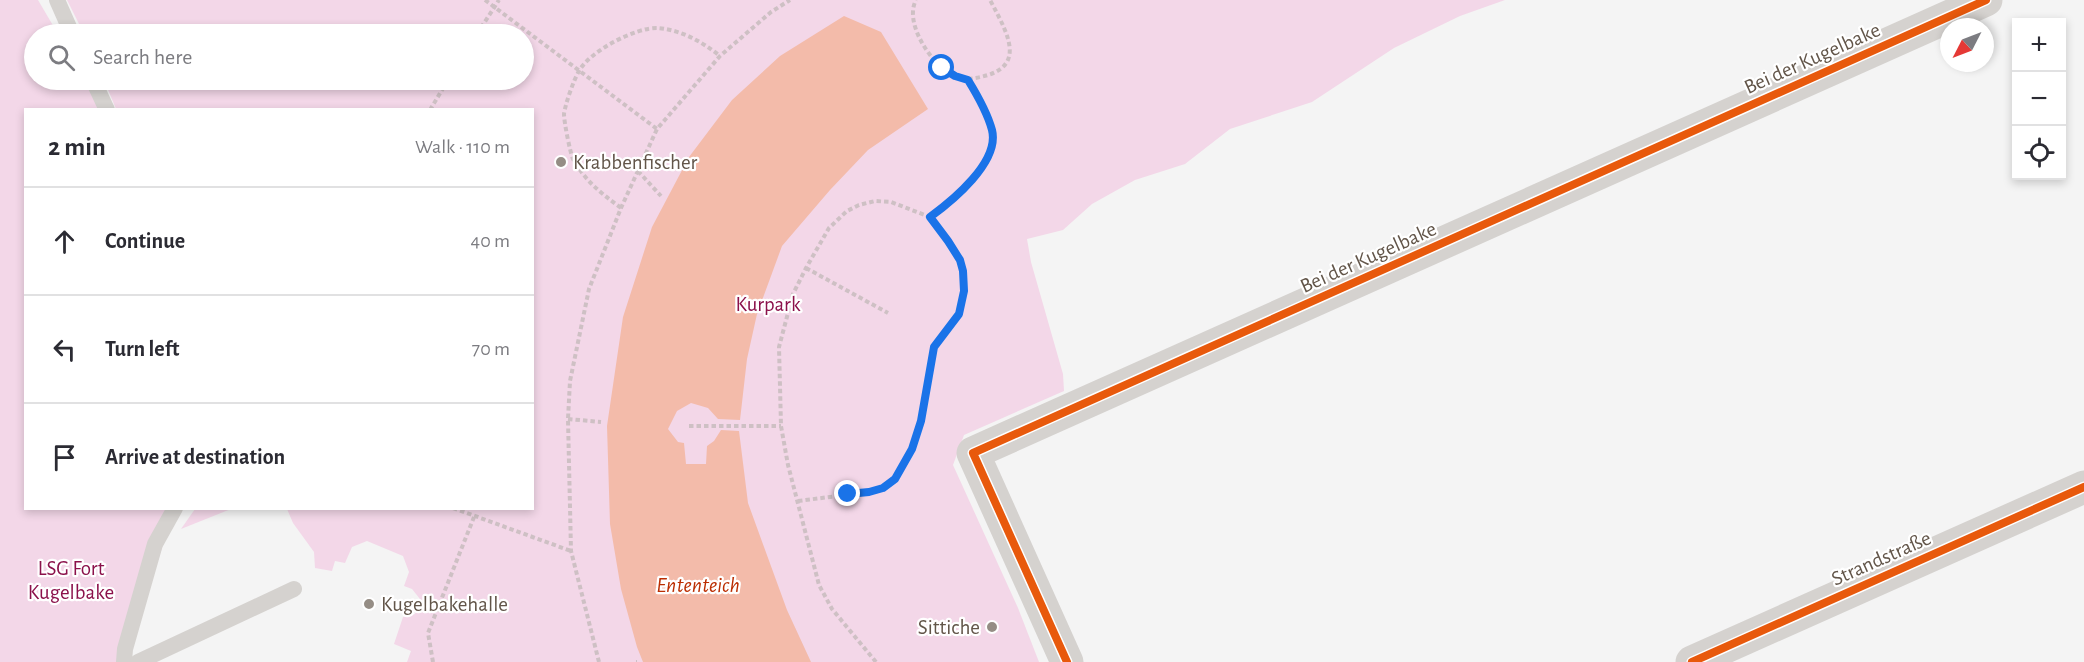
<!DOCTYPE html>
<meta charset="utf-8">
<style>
:root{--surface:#fff;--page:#f7f7f7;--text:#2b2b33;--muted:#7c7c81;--line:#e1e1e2}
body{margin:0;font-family:"Alegreya Sans",sans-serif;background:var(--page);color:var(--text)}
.controls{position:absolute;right:18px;top:18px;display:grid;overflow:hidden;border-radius:0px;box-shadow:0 3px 9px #0003}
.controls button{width:54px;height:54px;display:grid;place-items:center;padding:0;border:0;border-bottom:2px solid var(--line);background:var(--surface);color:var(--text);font:30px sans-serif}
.compass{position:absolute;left:1940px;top:18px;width:54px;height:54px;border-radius:50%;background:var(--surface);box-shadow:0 3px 9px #0003;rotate:228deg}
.stop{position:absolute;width:18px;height:18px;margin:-14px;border:4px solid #1a73e8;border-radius:50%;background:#fff}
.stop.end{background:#1a73e8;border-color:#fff;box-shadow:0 2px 6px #0008}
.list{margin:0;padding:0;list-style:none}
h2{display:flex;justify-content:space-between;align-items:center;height:78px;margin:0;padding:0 24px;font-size:26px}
h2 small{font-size:20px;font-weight:400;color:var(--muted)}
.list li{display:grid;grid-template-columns:39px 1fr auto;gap:18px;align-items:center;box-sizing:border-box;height:108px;padding:0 24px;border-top:2px solid var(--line)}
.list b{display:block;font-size:22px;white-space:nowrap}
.list em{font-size:20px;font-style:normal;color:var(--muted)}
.icon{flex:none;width:33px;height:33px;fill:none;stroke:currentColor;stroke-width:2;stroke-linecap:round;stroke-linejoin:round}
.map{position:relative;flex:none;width:2084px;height:662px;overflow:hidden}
.search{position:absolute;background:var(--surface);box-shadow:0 3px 9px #0003;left:24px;top:24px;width:510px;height:66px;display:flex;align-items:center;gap:15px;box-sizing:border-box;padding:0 21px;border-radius:33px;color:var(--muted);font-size:22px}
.panel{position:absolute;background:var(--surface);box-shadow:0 3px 9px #0003;left:24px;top:108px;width:510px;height:402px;border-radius:0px}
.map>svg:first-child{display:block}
</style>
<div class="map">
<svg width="2084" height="662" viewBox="0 0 2084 662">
<rect width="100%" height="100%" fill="#f4f4f4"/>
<!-- green -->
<g fill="#f3d7e8">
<polygon points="0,0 38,0 58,34 34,34 34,80 84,80 101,109 26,110 26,508 175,509 124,662 0,662"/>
<polygon points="67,0 1505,0 1460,16 1394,48 1312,102 1230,129 1185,164 1135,180 1092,204 1063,230 1027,239 1031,262 1063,374 1064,391 964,435 953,465 1018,608 1039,662 407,662 411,651 394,644 403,617 415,614 420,599 412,589 404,586 409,572 403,556 367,541 352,547 345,563 335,561 332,571 315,568 314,552 293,523 287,509 532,508 532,110 116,109 104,80 524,80 524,34 84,34"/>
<polygon points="195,509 195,508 231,509 181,529"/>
</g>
<!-- water -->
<polygon fill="#f3bbaa" points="844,16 881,32 928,109 868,150 830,190 782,246 757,314 747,359 740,420 718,419 708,408 691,403 677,411 668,429 678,442 684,443 686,464 706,464 707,446 714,441 721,430 739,431 748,503 787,610 811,662 643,662 637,647 621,589 610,524 607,426 623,317 652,227 689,157 732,100 780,56"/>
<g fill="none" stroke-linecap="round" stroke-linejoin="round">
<!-- path -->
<g stroke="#cec0c4" stroke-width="4" stroke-dasharray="4.5 3" stroke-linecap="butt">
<polyline points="485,0 657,129"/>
<polyline points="477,34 499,0"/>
<path d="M968,79C1029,72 1011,39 990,0"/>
<polyline points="430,110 448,80"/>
<polyline points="638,171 661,196"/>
<path d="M621,208C601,193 586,182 573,159C570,152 564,122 564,114C565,105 574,79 579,71C590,51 636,27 658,28C681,30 701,41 720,56"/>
<polyline points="806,268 888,313"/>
<polyline points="568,419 601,422"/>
<polyline points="689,426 781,426"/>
<polyline points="798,501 869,492 883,487 895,479 912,449 921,421 934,347 959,314 965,291 960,260 948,241 930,217"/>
<polyline points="453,508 571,551"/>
<polyline points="433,662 428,633 474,517"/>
<polyline points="599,662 571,551 568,419 570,381 589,289 621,208 657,129 720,56 771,12 790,0"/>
<polyline points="636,662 637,662"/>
<path d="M876,662L832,609L819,585L788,465L781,426L779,347L793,294L806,268L829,228L847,211L859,205L875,201L891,202L930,217C952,200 1000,163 992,130C988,115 976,93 968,79C958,77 950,75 942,68C926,54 905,21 916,0"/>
</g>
<!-- lane -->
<g stroke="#d5d2cf" stroke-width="16">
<polyline points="57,0 72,34"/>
<polyline points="93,80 107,110"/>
<polyline points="124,662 125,649 155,544 175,508"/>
<polyline points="138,662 294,589"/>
</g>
<!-- street -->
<g stroke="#d5d2cf" stroke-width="33">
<polyline points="1067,662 973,453 1986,0"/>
<polyline points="1692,662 2084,487"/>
</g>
<defs>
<g id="cycleway">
<polyline points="1067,662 973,453 1986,0"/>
<polyline points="1692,662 2084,487"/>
</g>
</defs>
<!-- cycleway casing -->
<use href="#cycleway" stroke="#fff" stroke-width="11"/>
<!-- cycleway -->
<use href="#cycleway" stroke="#e8590c" stroke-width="8"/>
</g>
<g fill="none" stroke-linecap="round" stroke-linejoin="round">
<!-- route -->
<path stroke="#1a73e8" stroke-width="8" d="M848,494L869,492L883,488L895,479L912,449L921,421L934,347L959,314L964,291L963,271L960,260L948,241L930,217C952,201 1000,162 992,130C988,115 976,93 968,80L955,76L942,68"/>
</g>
<!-- markers -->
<g fill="#958d85" stroke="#fff" stroke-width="2">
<circle cx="561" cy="162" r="6"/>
<circle cx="369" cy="604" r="6"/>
<circle cx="992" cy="627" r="6"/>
</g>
<g text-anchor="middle" stroke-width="4.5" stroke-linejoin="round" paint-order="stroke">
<!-- street labels -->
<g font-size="21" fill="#625549" stroke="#fff">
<text transform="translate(1812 58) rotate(-24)" y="7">Bei der Kugelbake</text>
<text transform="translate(1368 257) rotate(-24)" y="7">Bei der Kugelbake</text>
<text transform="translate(1881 558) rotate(-24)" y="7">Strandstraße</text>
</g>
<!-- poi labels -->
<g font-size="21" fill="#625549" stroke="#fff" text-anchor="start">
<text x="573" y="169">Krabbenfischer</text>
<text x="381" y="611">Kugelbakehalle</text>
<text x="980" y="634" text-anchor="end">Sittiche</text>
</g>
<!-- park labels -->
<g font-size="21" fill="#8b114b" stroke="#fff">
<text x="768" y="311">Kurpark</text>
<text x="71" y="575">LSG Fort<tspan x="71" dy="24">Kugelbake</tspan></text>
</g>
<!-- water labels -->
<g font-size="22" font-style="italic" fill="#bb2e02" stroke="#fff">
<text x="698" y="592">Ententeich</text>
</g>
</g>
</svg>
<div class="controls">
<button>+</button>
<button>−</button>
<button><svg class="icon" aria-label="locate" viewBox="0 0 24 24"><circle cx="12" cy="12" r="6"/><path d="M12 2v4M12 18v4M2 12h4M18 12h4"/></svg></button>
</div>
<svg class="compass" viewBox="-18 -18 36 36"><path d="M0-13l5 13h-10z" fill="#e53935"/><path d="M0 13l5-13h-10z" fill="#7c7c81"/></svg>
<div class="stop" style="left:942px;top:68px"></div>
<div class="stop end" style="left:848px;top:494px"></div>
<div class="search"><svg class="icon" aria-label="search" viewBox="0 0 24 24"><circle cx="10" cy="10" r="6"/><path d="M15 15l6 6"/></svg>Search here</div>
<section class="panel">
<h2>2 min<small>Walk · 110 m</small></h2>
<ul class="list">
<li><svg class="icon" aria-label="ahead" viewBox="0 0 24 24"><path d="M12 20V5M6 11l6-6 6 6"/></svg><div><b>Continue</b></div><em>40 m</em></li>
<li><svg class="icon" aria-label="left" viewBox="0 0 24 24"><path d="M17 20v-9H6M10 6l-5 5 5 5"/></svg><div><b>Turn left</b></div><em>70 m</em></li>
<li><svg class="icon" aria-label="arrive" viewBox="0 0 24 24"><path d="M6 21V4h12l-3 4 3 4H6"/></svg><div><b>Arrive at destination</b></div></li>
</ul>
</section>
</div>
